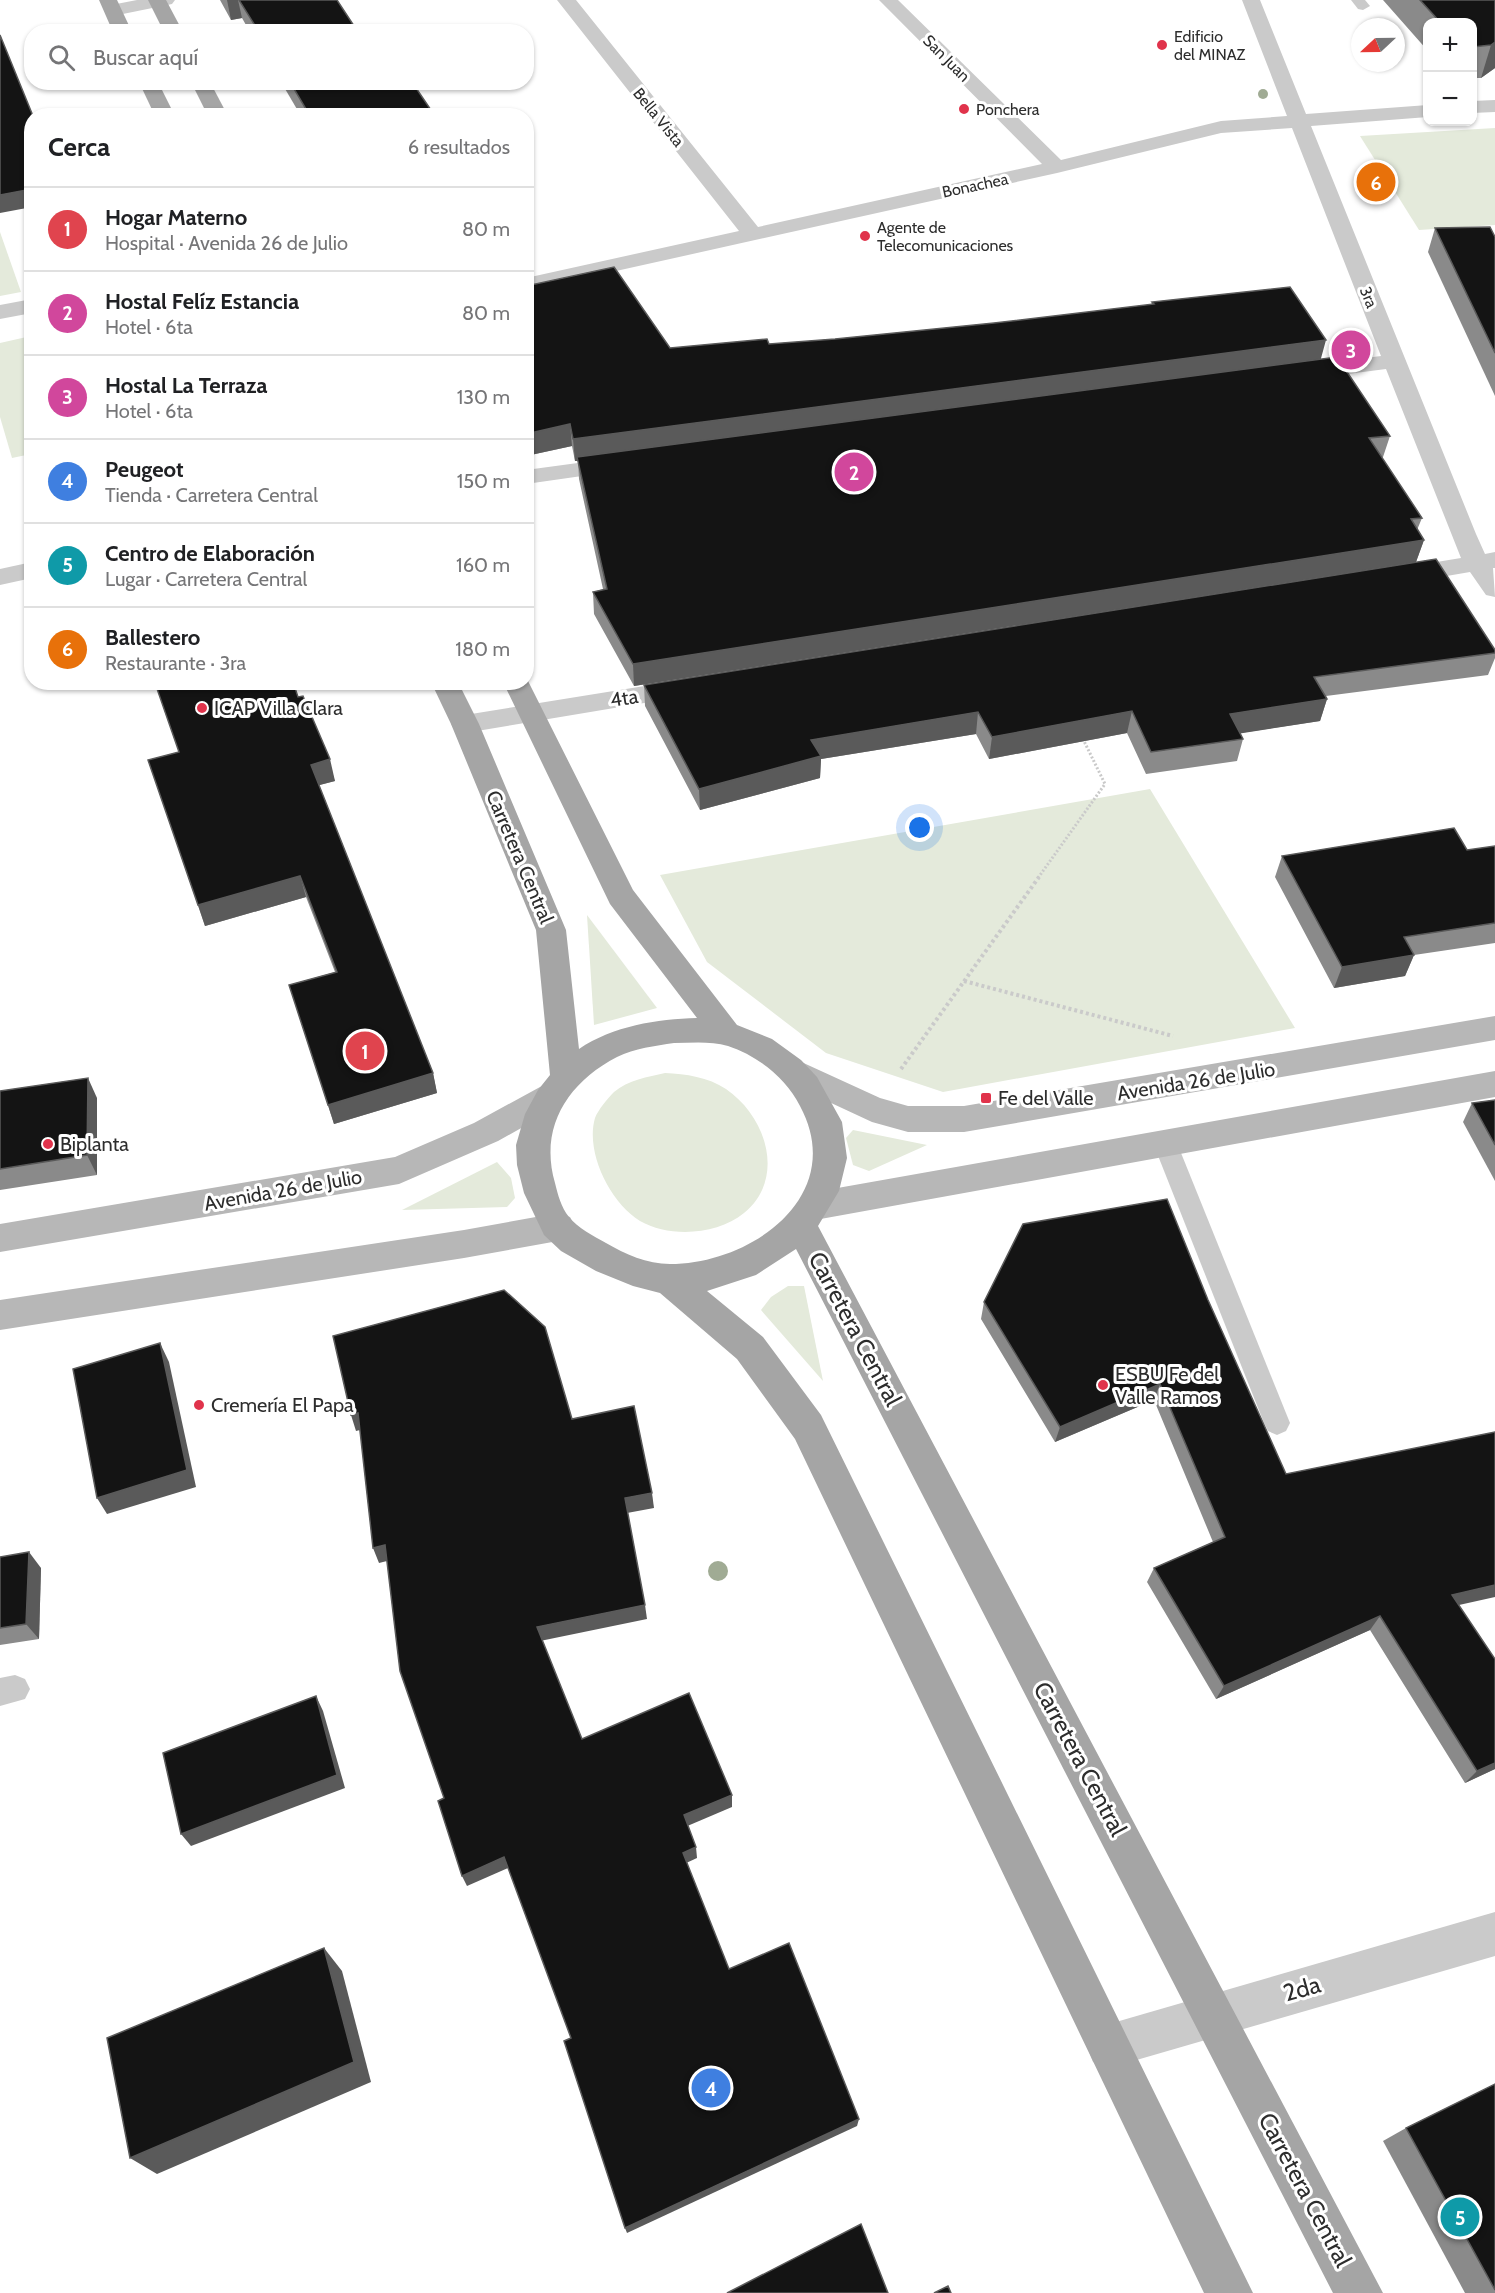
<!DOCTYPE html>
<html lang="es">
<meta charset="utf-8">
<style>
:root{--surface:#fff;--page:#f6f6f6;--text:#202124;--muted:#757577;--line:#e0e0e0;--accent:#e0334b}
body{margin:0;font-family:Cabin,sans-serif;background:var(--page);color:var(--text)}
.controls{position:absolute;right:18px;top:18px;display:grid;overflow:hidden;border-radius:12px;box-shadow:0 2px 4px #0004}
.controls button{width:54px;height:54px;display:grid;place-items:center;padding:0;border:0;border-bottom:2px solid var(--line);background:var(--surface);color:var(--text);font:30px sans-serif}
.compass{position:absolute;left:1351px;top:18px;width:54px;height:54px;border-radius:50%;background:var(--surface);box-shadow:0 2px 4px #0004;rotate:248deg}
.you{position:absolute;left:920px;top:828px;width:21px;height:21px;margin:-15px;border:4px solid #fff;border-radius:50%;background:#1a73e8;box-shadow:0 0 0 9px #1a73e833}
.badge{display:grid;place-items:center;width:39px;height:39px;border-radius:50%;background:var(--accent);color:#fff;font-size:20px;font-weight:700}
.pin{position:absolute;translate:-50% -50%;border:3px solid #fff;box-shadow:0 2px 6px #0006}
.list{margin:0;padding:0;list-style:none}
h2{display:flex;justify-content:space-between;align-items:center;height:78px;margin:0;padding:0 24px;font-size:26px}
h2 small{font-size:20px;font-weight:400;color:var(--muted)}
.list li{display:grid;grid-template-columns:39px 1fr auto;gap:18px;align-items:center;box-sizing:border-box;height:84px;padding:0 24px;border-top:2px solid var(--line)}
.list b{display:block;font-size:22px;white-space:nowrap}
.list p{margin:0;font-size:20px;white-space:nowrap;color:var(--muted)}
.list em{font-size:20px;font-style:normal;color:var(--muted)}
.icon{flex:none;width:33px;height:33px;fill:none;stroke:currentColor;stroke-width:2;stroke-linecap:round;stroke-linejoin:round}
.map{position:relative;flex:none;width:1495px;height:2293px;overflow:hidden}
.search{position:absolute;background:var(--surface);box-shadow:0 2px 4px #0004;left:24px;top:24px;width:510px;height:66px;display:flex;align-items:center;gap:15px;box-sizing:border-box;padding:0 21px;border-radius:24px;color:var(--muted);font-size:22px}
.panel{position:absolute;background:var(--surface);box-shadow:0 2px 4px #0004;left:24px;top:108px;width:510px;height:582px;border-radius:24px}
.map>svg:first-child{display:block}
</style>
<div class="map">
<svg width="1495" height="2293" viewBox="0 0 1495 2293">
<rect width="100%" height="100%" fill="#fff"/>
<!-- green -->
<g fill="#e4eadb">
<polygon points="1495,128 1495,225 1419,230 1360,136"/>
<polygon points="0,232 21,292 0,296"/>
<polygon points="31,336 31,454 12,458 0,417 0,343"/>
<polygon points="1150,789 1295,1028 943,1092 826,1053 707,962 660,875"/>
<polygon points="587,915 657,1008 594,1025"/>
<path d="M665,1073C686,1074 708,1077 726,1089C767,1117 786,1179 744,1213C717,1235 670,1238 640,1221C610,1203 585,1152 595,1118C598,1110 608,1098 614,1092C628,1080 648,1077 665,1073Z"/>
<polygon points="853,1130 927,1145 869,1171 853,1165 846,1138"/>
<polygon points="497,1162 511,1178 515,1198 507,1207 402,1210"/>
<polygon points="788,1286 804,1286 823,1381 761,1310 771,1297"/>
</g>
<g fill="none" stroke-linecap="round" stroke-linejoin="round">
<!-- path-far1 -->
<polyline stroke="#cacaca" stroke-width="3" stroke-dasharray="2 2" stroke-linecap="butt" points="1038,878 1105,784 1082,737"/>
<!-- path -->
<g stroke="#cacaca" stroke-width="4" stroke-dasharray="3 3" stroke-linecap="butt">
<polyline points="964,981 1173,1036"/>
<polyline points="901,1069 1039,877"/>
</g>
<!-- service -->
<g fill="#cacaca" fill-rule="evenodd">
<polygon points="1351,0 1365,0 1370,6 1363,10 1358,9"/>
<polygon points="1165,1133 1173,1136 1177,1143 1290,1423 1286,1431 1277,1435 1268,1431 1264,1423 1153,1143 1157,1136"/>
<polygon points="15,1675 25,1679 30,1689 25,1699 0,1706 0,1678"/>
</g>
<!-- minor -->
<g fill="#cacaca" fill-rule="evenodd">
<polygon points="137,0 175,0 172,4 113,16 106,14 104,10 106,6"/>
<polygon points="557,0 576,0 758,227 1042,164 879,0 898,0 1061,160 1221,121 1287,116 1242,0 1260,0 1306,114 1428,105 1428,117 1311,126 1476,534 1485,554 1495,552 1495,568 1493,568 1495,597 1486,595 1470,572 1400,584 1391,582 1387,576 1391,570 1400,568 1461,558 1386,369 1301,380 1293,378 1289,373 1293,368 1301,366 1381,356 1292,128 1221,133 1057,173 526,291 526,278 739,231"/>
<polygon points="1495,100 1495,112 1472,113 1472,101"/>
<polygon points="32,299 32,313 0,319 0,305"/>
<polygon points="622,457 631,459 634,464 631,469 526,484 526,470"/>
<polygon points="32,562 32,578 0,585 0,569"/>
<polygon points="688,679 698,682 702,688 698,694 465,733 455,731 451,724 455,717 465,715"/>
<polygon points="1495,1912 1495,1956 1109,2068 1093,2062 1087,2046 1093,2030 1109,2024"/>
</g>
<!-- secondary -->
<g fill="#b7b7b7" fill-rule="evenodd">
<polygon points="1495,1016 1495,1040 964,1132 908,1132 872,1122 786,1082 781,1073 786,1064 797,1060 880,1098 908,1106 964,1106"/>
<polygon points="1495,1071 1495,1097 815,1220 803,1216 798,1206 803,1196 815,1192"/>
<polygon points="551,1083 562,1087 567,1096 562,1105 498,1141 399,1184 0,1252 0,1224 395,1157 474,1123 540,1087"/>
<polygon points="558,1213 570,1217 575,1227 570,1237 558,1241 464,1258 0,1330 0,1300 464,1230"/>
</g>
<!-- primary -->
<g fill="#a5a5a5" fill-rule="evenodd">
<polygon points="99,0 117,0 132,32 113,32"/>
<polygon points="148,0 166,0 183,32 164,32"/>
<polygon points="139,82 158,82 175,116 155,116"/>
<polygon points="191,82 210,82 228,116 208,116"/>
<path d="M526,677L633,890L737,1025L772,1039L801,1060L817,1077L842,1122L847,1158L839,1191L818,1226L1383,2293H1333L796,1249L756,1275L707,1291L763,1337L821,1415L1253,2293H1204L795,1439L737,1359L660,1293L633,1286L596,1271L561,1251L544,1235L524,1193L517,1165L516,1145L525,1114L538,1090L550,1075L536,930L451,724L431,682H458L479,724L566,930L579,1049C613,1026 657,1019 697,1018L610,904L503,682H526ZM674,1043C692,1043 711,1041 728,1046C758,1056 786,1078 800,1106C848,1195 752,1264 670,1264C647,1264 625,1254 606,1243C593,1236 578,1228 569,1217C561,1207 558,1195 555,1183C539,1128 567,1083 617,1057C635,1048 655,1046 674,1043Z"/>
</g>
</g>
<!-- trees -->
<g fill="#a0ab94">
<circle cx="1263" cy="94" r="5"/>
<circle cx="718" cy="1571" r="10"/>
</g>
<!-- wall -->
<g fill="#8a8a8a">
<polygon points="220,0 337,0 358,32 250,32 242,18 231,20"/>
<polygon points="1383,0 1495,0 1495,68 1481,78 1473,78 1473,22 1428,22 1428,51"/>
<polygon points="281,82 412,82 435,116 301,116"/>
<polygon points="1435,228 1495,237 1495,396 1428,252"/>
<polygon points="526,278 531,285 670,348 769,344 835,339 994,323 1151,305 1152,302 1321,359 1390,436 1383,457 1382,458 1422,518 1417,530 1424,540 1416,562 634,686 594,614 593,592 603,589 579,479 578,461 575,461 572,446 526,456"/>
<polygon points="1495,650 1495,658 1488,675 1326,696 1327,699 1320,721 1240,733 1243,739 1237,761 1146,774 1127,733 989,759 976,734 821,759 820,778 700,810 645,706 644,685"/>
<polygon points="155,683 298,697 335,781 319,785 433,1073 437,1093 334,1124 289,985 335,972 306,897 205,926 148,760 179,752"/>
<polygon points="1495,846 1495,943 1414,955 1405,976 1334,988 1275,877 1282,856 1467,850"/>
<polygon points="0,1091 97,1098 97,1175 0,1190"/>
<polygon points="1495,1100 1495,1181 1463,1122 1472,1103"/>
<polygon points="1208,1300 1286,1474 1458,1605 1495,1659 1495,1769 1465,1783 1370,1630 1216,1699 1147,1582 1154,1568 1213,1542 1154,1400 1055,1442 981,1319 984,1302"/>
<polygon points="0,1557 41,1568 39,1639 0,1645"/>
<polygon points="1495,2084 1495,2293 1465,2293 1383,2141 1406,2128"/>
</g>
<!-- shaded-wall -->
<g fill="#5a5a5a">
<polygon points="227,0 238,0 242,18 231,20"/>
<polygon points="1495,42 1495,68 1481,78 1491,45"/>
<polygon points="32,189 32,207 0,213 0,195"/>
<polygon points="1326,340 1320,362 577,457 578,461 575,461 573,439"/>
<polygon points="570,424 572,446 526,456 526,434"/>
<polygon points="1424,540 1416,562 634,686 633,664"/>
<polygon points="1327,699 1320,721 1224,736 1230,714"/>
<polygon points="1132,711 1127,733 989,759 992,737"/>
<polygon points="978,712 976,734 821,759 820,778 700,810 699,789 811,740"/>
<polygon points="330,759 335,781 316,786 311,765"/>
<polygon points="300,876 306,897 205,926 198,905"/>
<polygon points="1414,955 1405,976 1334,988 1342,967"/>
<polygon points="433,1073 437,1093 334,1124 328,1105"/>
<polygon points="88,1078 97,1098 97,1175 87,1155"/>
<polygon points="160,1343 169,1362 196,1487 107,1514 97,1498"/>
<polygon points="1160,1384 1154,1400 1055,1442 1060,1427"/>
<polygon points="358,1413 364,1429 356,1431 351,1415"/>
<polygon points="652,1493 654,1508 627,1513 625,1498"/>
<polygon points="385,1545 391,1560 379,1563 373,1548"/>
<polygon points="29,1552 41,1568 39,1639 26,1624"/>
<polygon points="1495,1585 1495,1597 1441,1609 1452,1595"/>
<polygon points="645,1605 647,1619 540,1641 537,1627"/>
<polygon points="1380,1616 1370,1630 1216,1699 1224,1686"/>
<polygon points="316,1696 323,1711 345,1788 191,1846 181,1834"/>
<polygon points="1495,1763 1495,1769 1465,1783 1477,1771"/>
<polygon points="732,1795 732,1807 685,1827 684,1815"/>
<polygon points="696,1847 697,1858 684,1864 683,1853"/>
<polygon points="504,1857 508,1868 467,1886 462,1876"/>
<polygon points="324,1948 342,1971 371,2082 157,2174 130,2158"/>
<polygon points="859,2119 857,2126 627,2233 625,2228"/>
</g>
<!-- building -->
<g fill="#141414" stroke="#5a5a5a" stroke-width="1.5">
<polygon points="239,0 337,0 358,32 259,32"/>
<polygon points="1420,0 1495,0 1495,42 1491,45 1473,47 1473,22 1440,22"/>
<polygon points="0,35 33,116 32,116 32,189 0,195"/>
<polygon points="290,82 412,82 435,116 310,116"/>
<polygon points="54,114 55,116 43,116"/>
<polygon points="1490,227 1495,237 1495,353 1435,228"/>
<polygon points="614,267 670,348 767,339 769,344 835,339 994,323 1154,304 1152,302 1290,287 1326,340 573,439 570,424 526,434 526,278 531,285"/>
<polygon points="1337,357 1390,436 1369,438 1422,518 1411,519 1424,540 633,664 593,592 607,589 577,457"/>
<polygon points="1436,559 1495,650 1495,653 1314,677 1327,699 1230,714 1243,739 1151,752 1132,711 992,737 978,712 811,740 821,756 699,789 644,685"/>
<polygon points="157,682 293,682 298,697 303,696 330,759 311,765 433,1073 328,1105 289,985 337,972 300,876 198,905 148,760 179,752 155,683"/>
<polygon points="1454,828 1467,850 1495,846 1495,923 1404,937 1414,955 1342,967 1282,856"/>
<polygon points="88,1078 87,1155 0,1169 0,1091"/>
<polygon points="1495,1100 1495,1145 1472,1103"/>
<polygon points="1167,1199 1208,1300 1286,1474 1495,1432 1495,1585 1452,1595 1495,1659 1495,1763 1477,1771 1380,1616 1224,1686 1154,1568 1225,1537 1160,1384 1060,1427 984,1302 1023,1224"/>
<polygon points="504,1290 545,1327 572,1419 634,1406 652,1493 625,1498 645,1605 537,1627 582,1739 689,1693 732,1795 684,1815 696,1847 683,1853 729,1969 789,1943 859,2119 625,2228 564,2041 571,2038 504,1857 462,1876 438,1801 444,1798 400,1671 385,1545 373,1548 358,1413 351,1415 333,1336"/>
<polygon points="160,1343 187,1470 97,1498 73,1369"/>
<polygon points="29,1552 26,1624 0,1628 0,1557"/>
<polygon points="316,1696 337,1775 181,1834 163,1753"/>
<polygon points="324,1948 354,2062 130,2158 107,2038"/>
<polygon points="1495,2084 1495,2290 1406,2128"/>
<polygon points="861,2224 888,2293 727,2293"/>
<polygon points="948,2286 951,2293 934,2293"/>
</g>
<!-- markers -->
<g fill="#e0334b" stroke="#fff" stroke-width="2">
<circle cx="1162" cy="45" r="6"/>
<circle cx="964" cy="109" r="6"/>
<circle cx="865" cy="236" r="6"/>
<circle cx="202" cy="708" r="6"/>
<rect x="980" y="1092" width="12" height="12" rx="3"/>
<circle cx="48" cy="1144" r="6"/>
<circle cx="1103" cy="1385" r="6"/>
<circle cx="199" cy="1405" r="6"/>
</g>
<g text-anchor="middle" stroke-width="6" stroke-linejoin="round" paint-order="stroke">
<!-- far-poi labels -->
<g font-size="16" fill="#2d2d2d" stroke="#fff" text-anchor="start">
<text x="1174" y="42">Edificio<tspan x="1174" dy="18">del MINAZ</tspan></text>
<text x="976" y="115">Ponchera</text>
<text x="877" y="233">Agente de<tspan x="877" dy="18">Telecomunicaciones</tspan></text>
</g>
<!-- far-street labels -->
<g font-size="16" fill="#2d2d2d" stroke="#fff">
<text transform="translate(947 58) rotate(45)" y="6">San Juan</text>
<text transform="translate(659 117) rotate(51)" y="6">Bella Vista</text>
<text transform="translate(975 185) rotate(-12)" y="6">Bonachea</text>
<text transform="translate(1369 297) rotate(68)" y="6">3ra</text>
</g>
<!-- street labels -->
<g font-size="20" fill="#2d2d2d" stroke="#fff">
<text transform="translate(624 698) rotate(-9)" y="7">4ta</text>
<text transform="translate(520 857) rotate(67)" y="7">Carretera Central</text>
<text transform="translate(1196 1081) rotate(-9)" y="7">Avenida 26 de Julio</text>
<text transform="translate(283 1190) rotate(-10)" y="7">Avenida 26 de Julio</text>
</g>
<!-- poi labels -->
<g font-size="20" fill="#2d2d2d" stroke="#fff" text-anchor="start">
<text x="214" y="715">ICAP Villa Clara</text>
<text x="998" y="1105">Fe del Valle</text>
<text x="60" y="1151">Biplanta</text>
<text x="1115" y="1381">ESBU Fe del<tspan x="1115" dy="23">Valle Ramos</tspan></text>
<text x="211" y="1412">Cremería El Papa</text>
</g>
<!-- near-street labels -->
<g font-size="24" fill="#2d2d2d" stroke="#fff">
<text transform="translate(855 1329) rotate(62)" y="8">Carretera Central</text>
<text transform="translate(1080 1759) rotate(62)" y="8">Carretera Central</text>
<text transform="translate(1302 1989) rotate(-16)" y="8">2da</text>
<text transform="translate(1305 2190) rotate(62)" y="8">Carretera Central</text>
</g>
</g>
</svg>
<div class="controls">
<button>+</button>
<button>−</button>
</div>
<svg class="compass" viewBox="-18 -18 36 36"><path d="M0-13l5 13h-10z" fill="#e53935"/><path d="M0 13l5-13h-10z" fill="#757577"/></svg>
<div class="you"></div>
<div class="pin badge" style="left:365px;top:1051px;background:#e0444e">1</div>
<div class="pin badge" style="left:854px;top:472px;background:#d1479c">2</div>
<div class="pin badge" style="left:1351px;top:350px;background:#d1479c">3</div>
<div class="pin badge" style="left:711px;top:2088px;background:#3f7fe0">4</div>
<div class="pin badge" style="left:1460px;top:2217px;background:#0f9aa8">5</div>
<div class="pin badge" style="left:1376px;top:182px;background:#e8710a">6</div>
<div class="search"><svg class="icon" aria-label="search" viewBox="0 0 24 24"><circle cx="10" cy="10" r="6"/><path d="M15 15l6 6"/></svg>Buscar aquí</div>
<section class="panel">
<h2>Cerca<small>6 resultados</small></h2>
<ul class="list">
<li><span class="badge" style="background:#e0444e">1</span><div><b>Hogar Materno</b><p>Hospital · Avenida 26 de Julio</p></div><em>80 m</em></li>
<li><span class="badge" style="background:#d1479c">2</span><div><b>Hostal Felíz Estancia</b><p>Hotel · 6ta</p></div><em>80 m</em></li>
<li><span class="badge" style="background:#d1479c">3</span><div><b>Hostal La Terraza</b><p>Hotel · 6ta</p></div><em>130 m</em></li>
<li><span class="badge" style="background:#3f7fe0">4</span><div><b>Peugeot</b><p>Tienda · Carretera Central</p></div><em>150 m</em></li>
<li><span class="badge" style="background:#0f9aa8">5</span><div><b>Centro de Elaboración</b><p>Lugar · Carretera Central</p></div><em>160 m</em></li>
<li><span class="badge" style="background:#e8710a">6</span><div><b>Ballestero</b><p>Restaurante · 3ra</p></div><em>180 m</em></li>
</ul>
</section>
</div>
